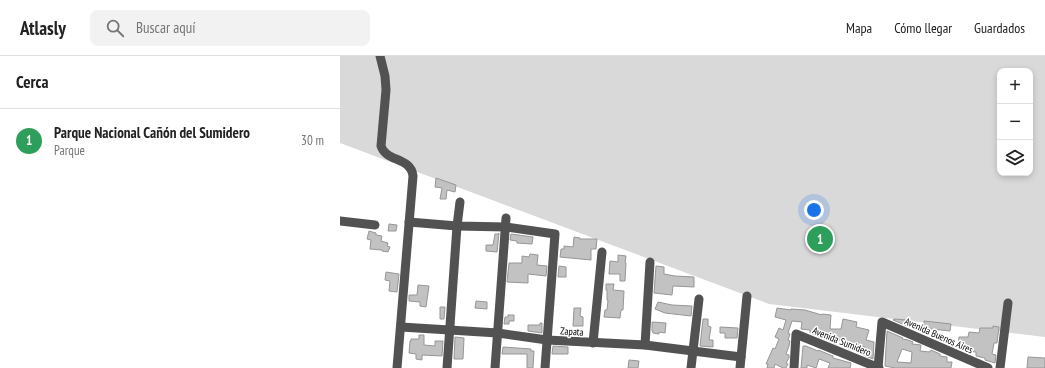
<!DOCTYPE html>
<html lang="es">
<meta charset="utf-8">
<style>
:root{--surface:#fff;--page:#f2f2f2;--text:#222;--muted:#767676;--line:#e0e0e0;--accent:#000}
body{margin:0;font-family:"PT Sans Narrow",sans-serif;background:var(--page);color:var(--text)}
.controls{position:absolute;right:12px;top:12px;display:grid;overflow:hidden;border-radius:8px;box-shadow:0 2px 6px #0003}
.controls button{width:36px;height:36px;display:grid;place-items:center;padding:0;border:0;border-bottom:1px solid var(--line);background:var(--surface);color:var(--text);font:20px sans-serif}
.you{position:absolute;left:474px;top:154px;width:14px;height:14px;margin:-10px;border:3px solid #fff;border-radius:50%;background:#1a73e8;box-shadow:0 0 0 6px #1a73e833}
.badge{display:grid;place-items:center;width:26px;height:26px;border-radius:50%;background:var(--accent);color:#fff;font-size:13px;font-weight:700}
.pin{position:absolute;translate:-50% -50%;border:2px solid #fff;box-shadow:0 1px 4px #0006}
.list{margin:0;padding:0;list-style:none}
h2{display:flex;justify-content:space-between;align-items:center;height:52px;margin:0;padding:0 16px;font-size:17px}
h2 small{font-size:13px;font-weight:400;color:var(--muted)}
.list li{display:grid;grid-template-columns:26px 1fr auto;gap:12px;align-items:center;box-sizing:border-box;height:64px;padding:0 16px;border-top:1px solid var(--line)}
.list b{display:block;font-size:15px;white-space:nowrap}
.list p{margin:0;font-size:13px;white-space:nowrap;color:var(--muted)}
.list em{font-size:13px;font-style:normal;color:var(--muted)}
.icon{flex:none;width:22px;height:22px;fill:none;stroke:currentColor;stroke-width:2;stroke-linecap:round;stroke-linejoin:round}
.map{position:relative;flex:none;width:705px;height:312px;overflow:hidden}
header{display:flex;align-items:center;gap:24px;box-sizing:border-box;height:56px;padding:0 20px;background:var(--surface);border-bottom:1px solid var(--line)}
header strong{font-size:19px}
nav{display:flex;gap:22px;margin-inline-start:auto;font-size:14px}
.search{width:280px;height:36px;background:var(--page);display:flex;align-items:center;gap:10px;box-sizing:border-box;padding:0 14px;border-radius:8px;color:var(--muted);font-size:15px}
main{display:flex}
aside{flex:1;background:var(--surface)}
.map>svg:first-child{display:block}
</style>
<header>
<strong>Atlasly</strong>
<div class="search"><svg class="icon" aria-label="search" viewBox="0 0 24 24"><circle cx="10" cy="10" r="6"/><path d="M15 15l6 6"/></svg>Buscar aquí</div>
<nav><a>Mapa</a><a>Cómo llegar</a><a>Guardados</a></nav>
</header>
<main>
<aside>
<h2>Cerca<small></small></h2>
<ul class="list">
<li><span class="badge" style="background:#2e9e5b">1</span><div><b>Parque Nacional Cañón del Sumidero</b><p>Parque</p></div><em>30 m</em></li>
</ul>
</aside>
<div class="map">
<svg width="705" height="312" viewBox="0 0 705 312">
<rect width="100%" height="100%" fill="#fff"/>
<!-- green -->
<path fill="#d9d9d9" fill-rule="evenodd" d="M0,0H705V281L429,248L0,87ZM660,15H690V117H660Z"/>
<!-- building -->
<g fill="#c2c2c2" stroke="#969696" fill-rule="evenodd">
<polygon points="96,122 116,129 115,136 107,134 106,143 100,143 102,132 95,131"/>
<polygon points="49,168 57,169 56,175 48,175"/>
<polygon points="29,175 36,177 36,179 42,180 41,185 48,187 47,190 50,191 48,196 42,195 42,194 30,193 31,184 27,183"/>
<polygon points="159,177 157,196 146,195 146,189 153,189 155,178 158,178"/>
<polygon points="171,178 193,181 192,188 177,187 177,185 170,184"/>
<polygon points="234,181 240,182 240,183 257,183 256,193 251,193 251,204 220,201 221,193 224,193 224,190 233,191"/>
<polygon points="190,198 198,199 197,209 207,210 206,220 188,218 188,227 167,226 169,207 182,207 182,200 189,201"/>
<polygon points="278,199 286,200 285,207 286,207 285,225 280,225 280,218 269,218 270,205 278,206"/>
<polygon points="219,210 226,211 226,221 218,221"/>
<polygon points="316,210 324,211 324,218 335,220 354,221 354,231 333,230 332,239 314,237"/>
<polygon points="46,216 59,218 57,236 49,235 50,225 45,224"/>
<polygon points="266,228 274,228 273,234 284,235 283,254 281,254 280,262 264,261 265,254 267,254 268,244 267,244 267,234 266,234"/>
<polygon points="78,229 89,230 86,251 80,250 80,246 69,245 69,239 77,239"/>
<polygon points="136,245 147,246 147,253 135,252"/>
<polygon points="318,246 332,249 352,250 351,260 325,257 315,253"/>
<polygon points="100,251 105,251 104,263 100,263"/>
<polygon points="234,252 241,252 240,260 243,261 243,270 233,270"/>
<polygon points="437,252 451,254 451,253 465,254 482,259 482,258 491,259 490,273 501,273 503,263 517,266 516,271 529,274 526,284 534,286 533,303 523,299 525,291 516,288 514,295 506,292 507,285 498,284 496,288 470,277 470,274 461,273 462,266 452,265 448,277 450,278 448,284 450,285 449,290 446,298 449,299 449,302 446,307 448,308 446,312 443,312 435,308 434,312 427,312 428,308 426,308 433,292 435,293 439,283 435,281 439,272 443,274 446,264 435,261"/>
<polygon points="168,259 174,259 174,265 169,265 169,268 164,268 165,261 168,261"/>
<polygon points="363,263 368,263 368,270 371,271 369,284 373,284 373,291 360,290"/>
<polygon points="554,263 567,264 567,270 553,264"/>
<polygon points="584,265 611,268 610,275 584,272"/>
<polygon points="312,266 326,267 325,277 319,276 319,278 313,277 313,276 312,275"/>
<polygon points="200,267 202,267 202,277 188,275 188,269 200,269"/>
<polygon points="653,270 659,271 657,287 654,287 652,298 656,299 655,307 645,304 645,302 636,300 636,296 627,295 618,292 619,281 628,281 629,276 639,277 640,272 653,272"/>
<polygon points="380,271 398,272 397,282 385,282 385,277 380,277"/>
<path d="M547,275L563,282L562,283L568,284L573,286L572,288L581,289L580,295L590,296L591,294L600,298V300L607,301V306H612L611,312H555L545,310ZM562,293L572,296L571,307L557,306Z"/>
<polygon points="79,279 84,279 84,289 95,290 95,285 103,285 102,300 82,299 82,304 76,303 76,298 69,297 70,285 71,285 71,283 79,283"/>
<polygon points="115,281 124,282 123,303 114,303"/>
<polygon points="213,290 228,291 228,298 212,298"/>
<polygon points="463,290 466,290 478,295 478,294 493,300 493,302 511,307 510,312 488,312 490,307 479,303 476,312 467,309 467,312 461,312"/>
<polygon points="163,291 191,293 191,295 194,295 193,312 187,312 187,298 162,298"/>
<polygon points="688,301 705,302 705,312 687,312"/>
<polygon points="289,304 299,305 298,312 288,312"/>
</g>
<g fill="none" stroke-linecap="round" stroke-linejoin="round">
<!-- minor -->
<g stroke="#525252" stroke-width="9">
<path d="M40,0L45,20L46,34L41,90C46,106 71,101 73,120L57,312"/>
<polyline points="0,165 35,169"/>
<polyline points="69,166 117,170 166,171 215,178 205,312"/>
<polyline points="61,271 158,277 207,284 305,289 401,301"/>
<polyline points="253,287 262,196"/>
<polyline points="305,289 310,206"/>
<polyline points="107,312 117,170 120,146"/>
<polyline points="155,312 166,162"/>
<polyline points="351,312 359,243"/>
<polyline points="400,312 407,240"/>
<polyline points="454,312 456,278 539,312"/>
<polyline points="538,312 542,266 648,312"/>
<polyline points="660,312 668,247"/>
</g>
</g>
<g text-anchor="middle" stroke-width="3" stroke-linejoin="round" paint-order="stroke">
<!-- street labels -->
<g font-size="10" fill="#000" stroke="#fff">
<text transform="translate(232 275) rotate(4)" y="4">Zapata</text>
<text transform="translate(599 279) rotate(24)" y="4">Avenida Buenos Aires</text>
<text transform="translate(502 285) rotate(22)" y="4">Avenida Sumidero</text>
</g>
</g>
</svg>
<div class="controls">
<button>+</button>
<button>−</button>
<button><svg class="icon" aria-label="layers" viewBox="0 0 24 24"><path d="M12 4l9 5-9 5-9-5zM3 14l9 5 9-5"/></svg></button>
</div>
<div class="you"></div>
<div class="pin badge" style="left:480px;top:183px;background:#2e9e5b">1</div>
</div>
</main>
